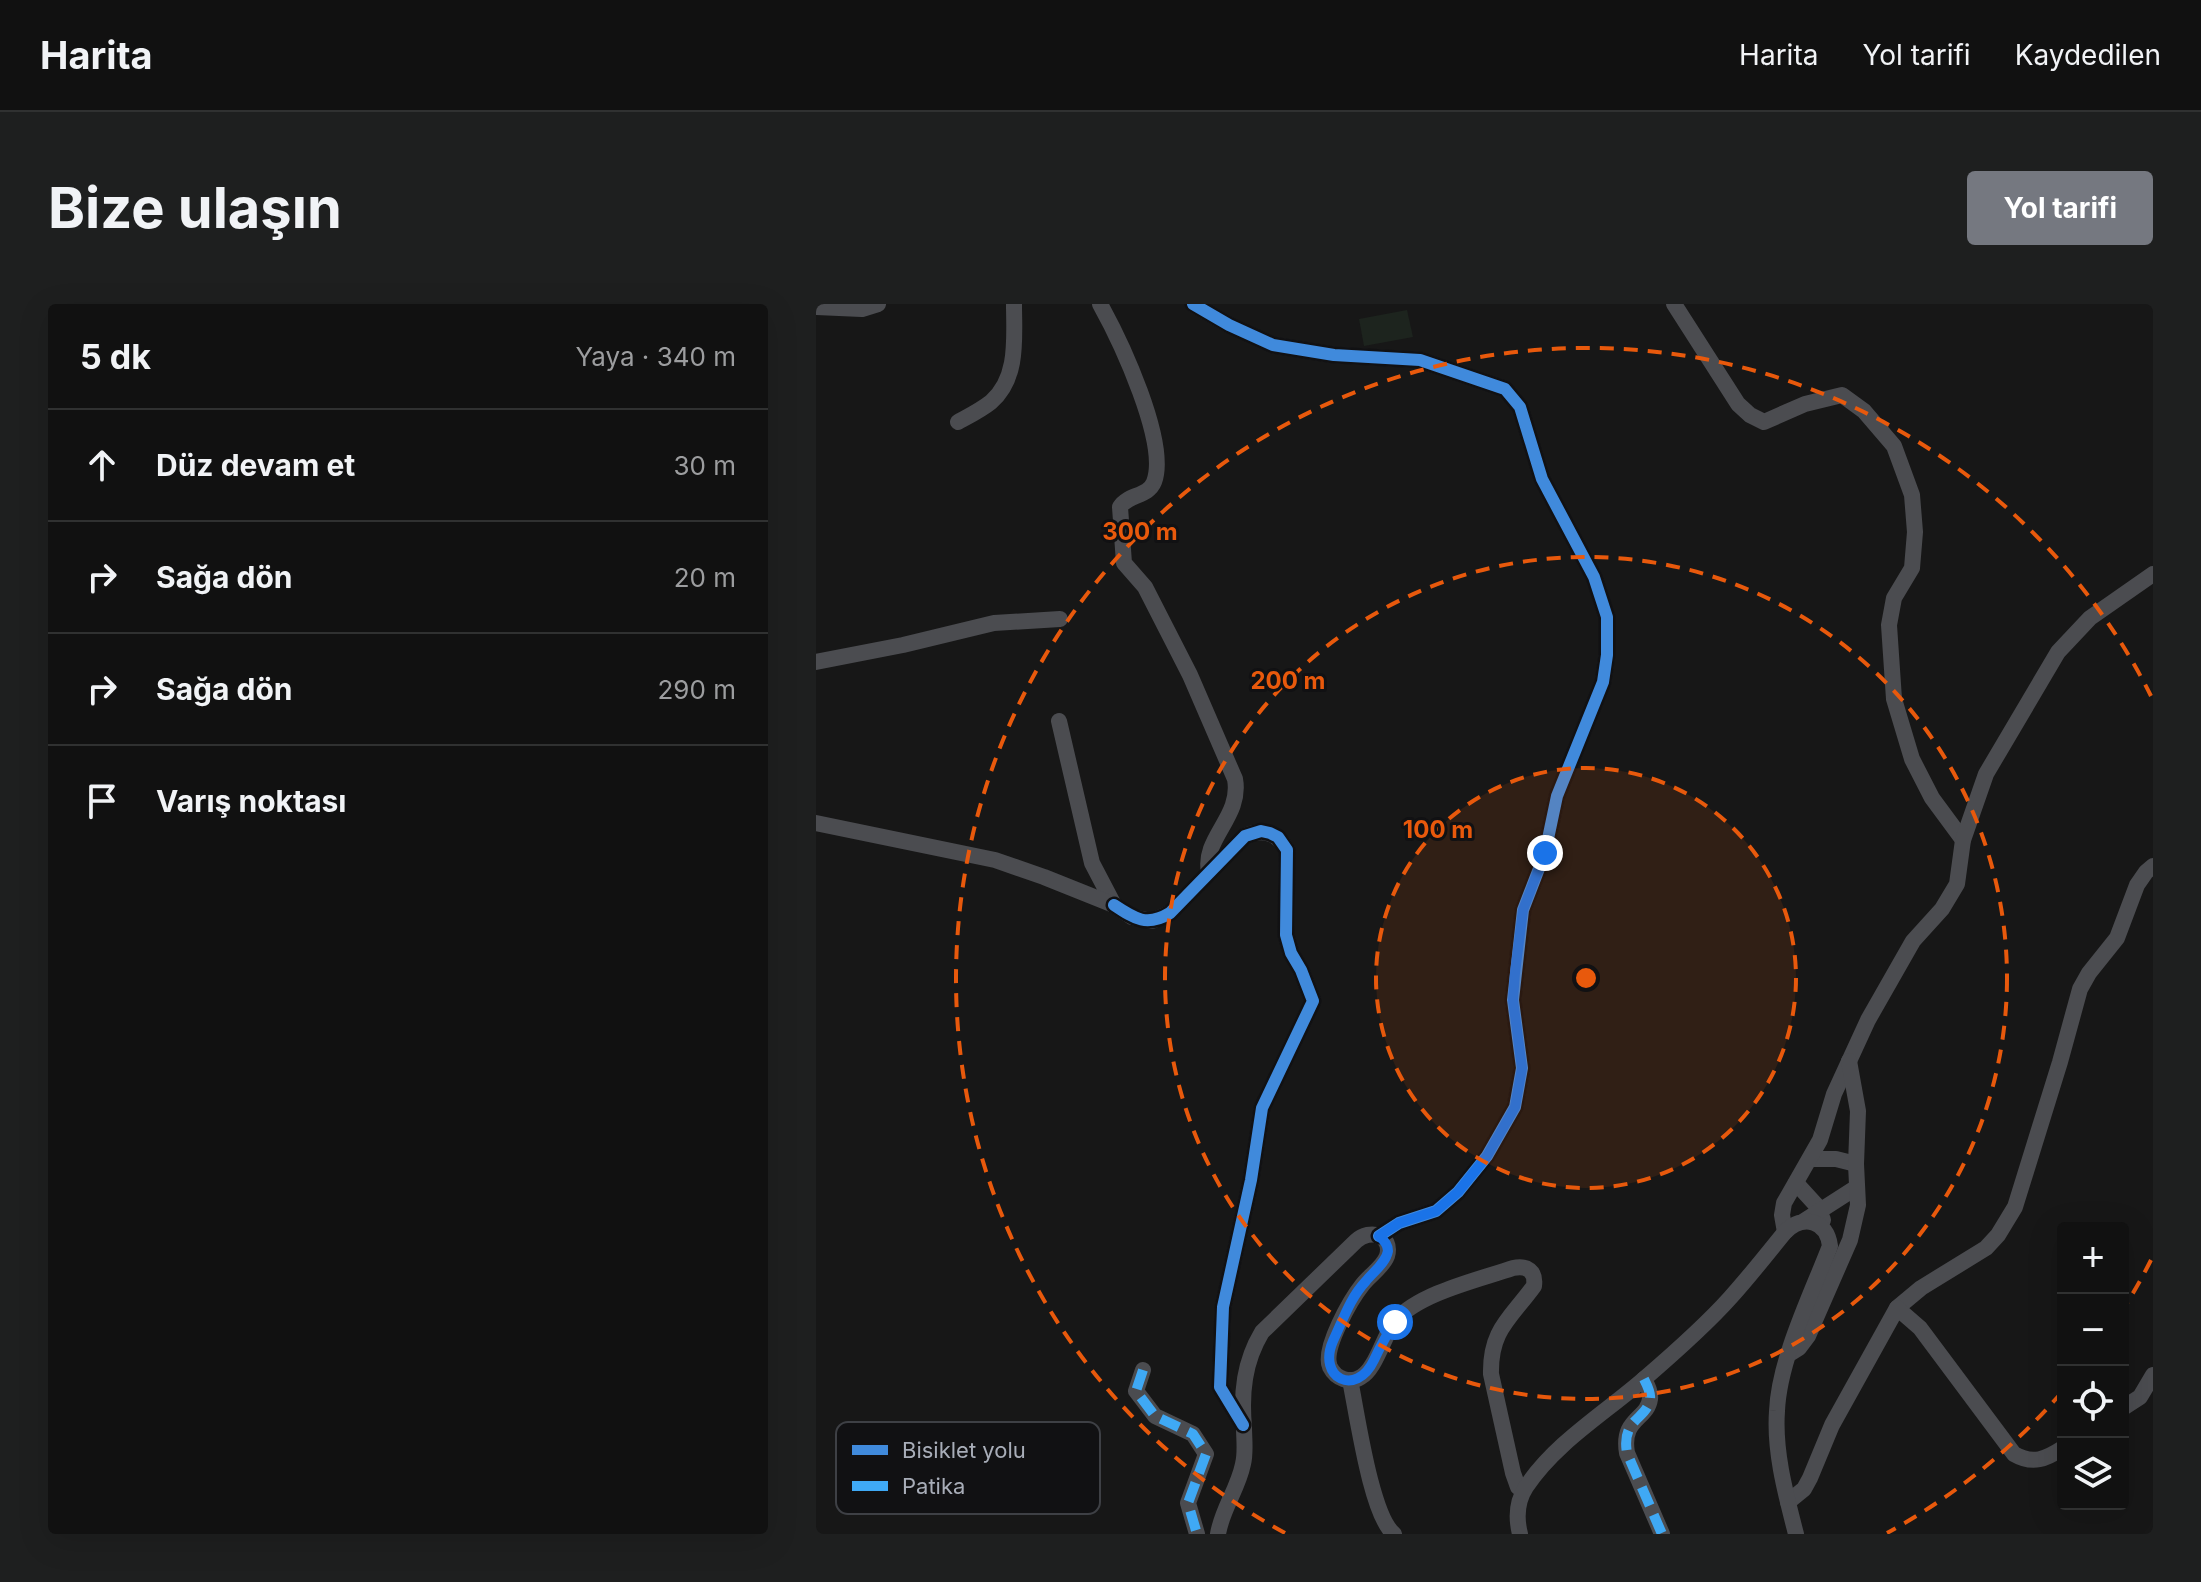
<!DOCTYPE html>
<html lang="tr">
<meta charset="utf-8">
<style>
:root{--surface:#111;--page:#1e1f1f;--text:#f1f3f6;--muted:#9c9d9f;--line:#303131;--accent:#757880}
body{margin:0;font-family:Inter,sans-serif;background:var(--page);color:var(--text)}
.controls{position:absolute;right:24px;bottom:24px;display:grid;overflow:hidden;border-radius:8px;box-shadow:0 8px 32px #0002}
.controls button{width:72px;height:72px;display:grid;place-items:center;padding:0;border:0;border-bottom:2px solid var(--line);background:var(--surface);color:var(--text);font:40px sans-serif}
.stop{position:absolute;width:24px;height:24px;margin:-18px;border:6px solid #1a73e8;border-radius:50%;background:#fff}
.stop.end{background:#1a73e8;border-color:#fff;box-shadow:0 2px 8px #0008}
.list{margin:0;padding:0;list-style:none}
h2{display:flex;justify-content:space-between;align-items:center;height:104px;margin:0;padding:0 32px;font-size:34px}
h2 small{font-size:26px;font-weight:400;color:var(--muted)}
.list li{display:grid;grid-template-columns:52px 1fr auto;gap:24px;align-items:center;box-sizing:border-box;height:112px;padding:0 32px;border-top:2px solid var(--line)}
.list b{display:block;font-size:30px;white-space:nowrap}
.list em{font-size:26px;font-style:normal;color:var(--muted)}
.icon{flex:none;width:44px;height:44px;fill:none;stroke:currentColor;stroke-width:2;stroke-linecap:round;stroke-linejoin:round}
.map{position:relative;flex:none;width:1337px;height:1230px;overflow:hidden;border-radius:8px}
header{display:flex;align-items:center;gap:48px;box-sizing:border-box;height:112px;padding:0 40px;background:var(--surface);border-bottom:2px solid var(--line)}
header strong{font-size:38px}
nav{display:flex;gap:44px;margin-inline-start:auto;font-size:28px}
.intro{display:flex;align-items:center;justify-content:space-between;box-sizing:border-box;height:192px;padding:0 48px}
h1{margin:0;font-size:56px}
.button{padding:20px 36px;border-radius:8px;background:var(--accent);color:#fff;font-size:28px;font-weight:700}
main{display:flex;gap:48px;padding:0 48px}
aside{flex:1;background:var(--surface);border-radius:8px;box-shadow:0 8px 32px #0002}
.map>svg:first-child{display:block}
</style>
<header>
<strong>Harita</strong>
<nav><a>Harita</a><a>Yol tarifi</a><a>Kaydedilen</a></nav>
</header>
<div class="intro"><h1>Bize ulaşın</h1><a class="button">Yol tarifi</a></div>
<main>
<aside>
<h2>5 dk<small>Yaya · 340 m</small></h2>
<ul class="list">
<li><svg class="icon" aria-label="ahead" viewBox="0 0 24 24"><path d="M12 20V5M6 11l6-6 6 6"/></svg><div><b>Düz devam et</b></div><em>30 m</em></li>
<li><svg class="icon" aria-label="right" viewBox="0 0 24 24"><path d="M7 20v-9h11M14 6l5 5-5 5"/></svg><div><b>Sağa dön</b></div><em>20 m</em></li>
<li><svg class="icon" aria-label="right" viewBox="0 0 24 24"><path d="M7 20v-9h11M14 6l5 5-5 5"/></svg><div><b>Sağa dön</b></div><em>290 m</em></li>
<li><svg class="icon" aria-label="arrive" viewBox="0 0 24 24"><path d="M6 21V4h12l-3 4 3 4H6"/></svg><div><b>Varış noktası</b></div></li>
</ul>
</aside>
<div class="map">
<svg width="1337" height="1230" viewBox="0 0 1337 1230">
<rect width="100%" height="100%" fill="#171717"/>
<!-- pitch -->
<polygon fill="#1d241e" points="591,6 597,33 548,42 543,15"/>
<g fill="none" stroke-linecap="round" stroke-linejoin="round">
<!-- minor -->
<g stroke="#4b4c50" stroke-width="16">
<path d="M284,0C304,36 353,139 338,178C332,193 312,190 304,203L308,259L329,283L374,371L419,475C426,513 386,534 393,568"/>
<polyline points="377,0 413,21 457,41 518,51 604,56 689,85 704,103 726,175 778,273 791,313 791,351 787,378 741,492 729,549 707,606 697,696 706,764 699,803 671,852 642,888 620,907 583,919 563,932"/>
<polyline points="858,0 922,100 934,111 948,118 989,100 1026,91 1048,107 1078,142 1096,191 1099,228 1096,264 1078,294 1073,321 1078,395 1096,455 1116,494 1147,536"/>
<polyline points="0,3 46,5 62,0"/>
<path d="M142,118C153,112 165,106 175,98C203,74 198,33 198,0"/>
<polyline points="0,358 87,341 178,319 244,315"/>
<polyline points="243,417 276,559 298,601"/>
<path d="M0,519L179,556L228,573L298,601L316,613L336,617L354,609L429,532C447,524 462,529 471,546L470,631L475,649L485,666L497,697L446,804L435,876L407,1003L404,1083L427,1121"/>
<polyline points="994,855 1020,855 1040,860"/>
<polyline points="980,879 1001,902 1007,916"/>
<polyline points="988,917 1041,883"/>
<polyline points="969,928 966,911 968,899 1004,836 1018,790 1052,716 1097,637 1126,605 1141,580 1147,536 1170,470 1242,348 1274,314 1337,270"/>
<polyline points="1081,1004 1105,984 1170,944 1182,931 1199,903 1244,758 1264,685 1273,669 1301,634 1321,581 1330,568 1337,562"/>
<polyline points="975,1049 983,1044 992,1032 1034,936 1042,901 1040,860 1042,807 1033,757"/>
<polyline points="327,1066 320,1087 339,1112 377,1130 390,1150 372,1199 381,1230"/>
<path d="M828,1075C831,1081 835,1088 834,1095C831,1116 805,1114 811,1149L846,1230"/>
<path d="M534,1076C541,1109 555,1212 578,1230"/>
<polyline points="1307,1104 1324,1093 1337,1071"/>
<path d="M972,1198L988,1185L994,1174L1016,1121L1081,1004L1104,1024L1198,1150C1217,1161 1230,1155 1247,1144"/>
<path d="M402,1230C406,1205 422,1185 427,1160C430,1148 428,1136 428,1123C425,1089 428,1058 446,1028L540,937C554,924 577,931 571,952C567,963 554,971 547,980C535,995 506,1045 514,1063C520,1075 534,1080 545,1073C560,1065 568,1030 580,1016C604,989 662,976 697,964C711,961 720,967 718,982C694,1015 674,1026 675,1070L697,1169L702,1183L707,1187"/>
<path d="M704,1230C700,1214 701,1197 710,1183C739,1139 789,1109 828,1075C857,1050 888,1023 914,994C933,973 951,950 969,928C987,910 1011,916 1014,942C995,991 963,1056 961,1107C958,1148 970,1191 980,1230"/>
</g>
<!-- quiet -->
<g stroke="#3fa9f5" stroke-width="10" stroke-dasharray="20 10" stroke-linecap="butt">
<polyline points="327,1066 320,1087 339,1112 377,1130 390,1150 372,1199 381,1230"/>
<path d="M828,1075C831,1081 835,1088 834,1095C831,1116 805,1114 811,1149L846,1230"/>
</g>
<defs>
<g id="cycleway">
<polyline points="377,0 413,21 457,41 518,51 604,56 689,85 704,103 726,175 778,273 791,313 791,351 787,378 741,492 729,549 707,606 697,696 706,764 699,803 671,852 642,888 620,907 583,919 563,932"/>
<path d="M298,601C319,615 331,623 354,609L429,532L445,527L454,529L462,533L471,546L470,631L475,649L485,666L497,697L446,804L435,876L407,1003L404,1083L427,1121"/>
</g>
</defs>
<!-- cycleway casing -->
<use href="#cycleway" stroke="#111113" stroke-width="17"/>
<!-- cycleway -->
<use href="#cycleway" stroke="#408adc" stroke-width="12"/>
</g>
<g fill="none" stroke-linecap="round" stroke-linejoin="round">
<!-- route -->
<path stroke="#1a73e8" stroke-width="10" d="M579,1018C571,1030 564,1043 558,1056C540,1094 501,1074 517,1037C527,1016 534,994 550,977C557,968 570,959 572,947C572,940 568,936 563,932L583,919L620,907L642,888L671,852L699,803L706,764L697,696L699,669L707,606L729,549"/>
</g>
<!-- distance rings -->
<circle cx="770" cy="674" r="210" fill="#e8590c" fill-opacity=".12"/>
<g fill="none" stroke="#e8590c" stroke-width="4" stroke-dasharray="14 10">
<circle cx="770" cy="674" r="210"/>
<circle cx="770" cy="674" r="421"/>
<path d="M1335 956A631 631 0 0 1 1308 1004M1246 1088A631 631 0 0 1 1071 1229M469 1229A631 631 0 1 1 1335 392"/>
</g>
<!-- legend -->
<rect x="20" y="1118" width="264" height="92" rx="12" fill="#111113" stroke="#3e4045" stroke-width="2"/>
<rect x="36" y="1141" width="36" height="10" fill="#408adc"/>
<rect x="36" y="1177" width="36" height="10" fill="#3fa9f5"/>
<g font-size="22" fill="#a8adb8">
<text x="86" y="1154">Bisiklet yolu</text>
<text x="86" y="1190">Patika</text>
</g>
<circle cx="770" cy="674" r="12" fill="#e8590c" stroke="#111113" stroke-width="4"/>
<g font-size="24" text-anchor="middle" font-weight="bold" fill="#e8590c" stroke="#111113" stroke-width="6" stroke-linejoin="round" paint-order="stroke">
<text x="324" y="236">300 m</text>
<text x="472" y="385">200 m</text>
<text x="622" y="534">100 m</text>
</g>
</svg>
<div class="controls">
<button>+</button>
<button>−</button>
<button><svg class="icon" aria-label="locate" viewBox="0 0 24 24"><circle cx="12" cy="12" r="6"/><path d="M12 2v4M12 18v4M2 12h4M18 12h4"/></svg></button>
<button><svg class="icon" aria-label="layers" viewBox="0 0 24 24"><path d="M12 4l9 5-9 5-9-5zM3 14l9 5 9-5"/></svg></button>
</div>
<div class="stop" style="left:579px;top:1018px"></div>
<div class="stop end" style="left:729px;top:549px"></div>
</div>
</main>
